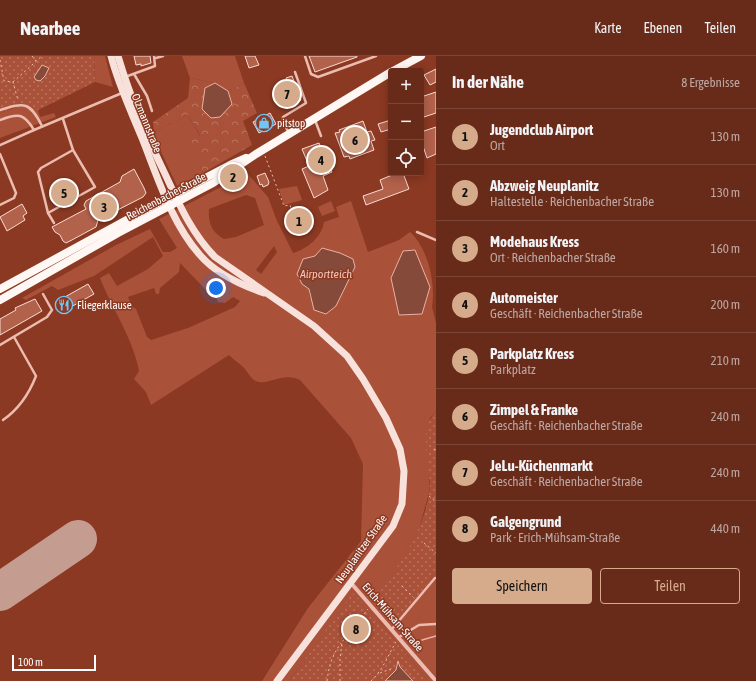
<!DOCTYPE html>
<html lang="de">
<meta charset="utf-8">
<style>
:root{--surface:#682b1a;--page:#6d3323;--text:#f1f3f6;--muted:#bda7a2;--line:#7b4739;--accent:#d6ab8b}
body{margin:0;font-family:"Asap Condensed",sans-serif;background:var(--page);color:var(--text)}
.controls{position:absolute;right:12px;top:12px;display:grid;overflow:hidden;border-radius:4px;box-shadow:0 2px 10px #0003}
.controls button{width:36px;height:36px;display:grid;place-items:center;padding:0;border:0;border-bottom:1px solid var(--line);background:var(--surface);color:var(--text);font:20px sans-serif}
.scale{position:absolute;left:12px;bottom:10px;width:84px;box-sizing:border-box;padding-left:4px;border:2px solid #fff;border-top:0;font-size:11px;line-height:14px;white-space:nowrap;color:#fff;-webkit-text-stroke:3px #8b3922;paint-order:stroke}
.you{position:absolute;left:216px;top:232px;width:14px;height:14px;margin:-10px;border:3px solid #fff;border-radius:50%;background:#1a73e8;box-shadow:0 0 0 6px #1a73e833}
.badge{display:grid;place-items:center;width:26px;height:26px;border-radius:50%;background:var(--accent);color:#111;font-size:13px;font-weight:700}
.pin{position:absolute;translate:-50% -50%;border:2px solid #fff;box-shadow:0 1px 4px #0006}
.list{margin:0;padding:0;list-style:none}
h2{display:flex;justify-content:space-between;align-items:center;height:52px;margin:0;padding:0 16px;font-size:17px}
h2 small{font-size:13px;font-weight:400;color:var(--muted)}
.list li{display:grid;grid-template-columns:26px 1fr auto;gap:12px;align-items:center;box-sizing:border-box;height:56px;padding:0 16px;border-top:1px solid var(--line)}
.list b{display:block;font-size:15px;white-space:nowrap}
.list p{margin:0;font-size:13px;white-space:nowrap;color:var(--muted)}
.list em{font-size:13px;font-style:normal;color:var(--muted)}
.actions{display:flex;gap:8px;padding:12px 16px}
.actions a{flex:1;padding:9px 0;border:1px solid var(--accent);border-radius:4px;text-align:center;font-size:14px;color:var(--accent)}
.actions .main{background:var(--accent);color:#111}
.icon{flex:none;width:22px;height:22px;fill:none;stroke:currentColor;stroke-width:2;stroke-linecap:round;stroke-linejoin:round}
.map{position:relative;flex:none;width:436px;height:625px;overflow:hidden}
header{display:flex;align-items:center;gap:24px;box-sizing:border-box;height:56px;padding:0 20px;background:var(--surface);border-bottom:1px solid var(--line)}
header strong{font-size:19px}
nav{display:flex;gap:22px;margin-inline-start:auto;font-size:14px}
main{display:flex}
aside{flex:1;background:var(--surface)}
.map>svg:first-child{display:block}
</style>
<header>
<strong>Nearbee</strong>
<nav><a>Karte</a><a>Ebenen</a><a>Teilen</a></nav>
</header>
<main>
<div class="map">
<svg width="436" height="625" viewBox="0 0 436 625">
<defs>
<pattern id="forest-crowns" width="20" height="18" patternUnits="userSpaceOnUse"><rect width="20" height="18" fill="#aa5139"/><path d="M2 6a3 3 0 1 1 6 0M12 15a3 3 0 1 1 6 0" fill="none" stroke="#bb7461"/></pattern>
<pattern id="park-dots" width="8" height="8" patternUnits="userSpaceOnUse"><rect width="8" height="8" fill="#aa5139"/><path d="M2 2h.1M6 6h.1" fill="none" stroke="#bb7461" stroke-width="1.8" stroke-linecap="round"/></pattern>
</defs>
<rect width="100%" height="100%" fill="#8b3922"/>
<!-- grass -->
<g fill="#aa5139" fill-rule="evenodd">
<polygon points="94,0 105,0 113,31 95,26"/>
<polygon points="182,0 235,0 244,27 228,35 215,27 190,22"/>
<polygon points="17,51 26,51 32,57 38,54 40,61 54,57 56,61 0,82 0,57"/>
<polygon points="188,59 200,80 192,84 203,117 177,130 158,89 154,76"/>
<path d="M246,116L268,141L277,165L293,197C307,193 322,181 324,166L339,161L336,151L351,145L368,196L399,184L410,176C428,192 436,228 432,251L436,267V355L430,362L429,437L417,480L395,516L373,544L394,568L433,521L436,524V625H428L375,560L353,538L289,625H262L308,552L361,485L363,408L351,382L300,324C282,315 266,332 254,324C250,321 247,315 244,312C239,307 234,304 229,299L151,349L146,336L134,323L139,315C133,282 112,253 100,222L109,217L117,230L148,213L163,200L153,181L94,220L58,234L52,230L26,244L22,242L116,189L150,173L163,196H170L177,192L159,163L219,132ZM246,139L255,142L264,169L236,181L224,183C212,176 208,168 209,153ZM274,190L277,196L261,218L256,214ZM415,194L430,231L422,258L399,259L391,222L403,195ZM315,200L344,230L336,250L326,258L310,241L303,203ZM180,207L205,233H212L218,246L225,247L233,241L240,245L235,251L188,272L151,284L147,281L136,253L132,250L128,241L154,232L156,238H159L160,232L179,216Z"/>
<polygon points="297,130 302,144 284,149 279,133"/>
<polygon points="331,145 335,155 322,160 318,151"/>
</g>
<!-- forest -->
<polygon fill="url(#forest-crowns)" points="190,22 215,27 228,35 244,27 257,57 243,65 252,89 203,117 191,84 200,79 188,59 154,76 153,66 188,42"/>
<!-- park -->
<g fill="url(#park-dots)">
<path d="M0,0H94L95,26L32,57C21,47 12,52 0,57Z"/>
<path d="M436,355V524L433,521L394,569L373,544C398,512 422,479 429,438C433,411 416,377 436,355Z"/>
<polygon points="353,537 375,560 428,625 289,625"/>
</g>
<!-- water -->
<g fill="#854a39" stroke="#ecb1a3">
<polygon points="42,9 49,12 45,20 40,25 36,24 34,21"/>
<polygon points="215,27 228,35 232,48 220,61 211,62 202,53 205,32"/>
<polygon points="322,192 340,197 353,203 355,211 336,250 326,258 314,254 309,233 302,228 297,218 303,203 315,200"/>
<polygon points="415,194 430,231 422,258 399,259 391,222 403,195"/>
<polygon points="398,605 400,611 413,625 385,625 396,614"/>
</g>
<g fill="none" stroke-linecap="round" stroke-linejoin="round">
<!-- stream -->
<polyline stroke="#ecb1a3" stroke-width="1.5" points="422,584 436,580"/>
<!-- runway -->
<polyline stroke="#c59c90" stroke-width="38" points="0,536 78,483"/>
</g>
<!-- building -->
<g fill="#b2614b" stroke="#f8dbd4">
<polygon points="134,0 150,0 151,7 141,10 141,8 136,9"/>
<polygon points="245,0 255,0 259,9 249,12"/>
<polygon points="309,0 357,0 357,1 315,16"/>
<polygon points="436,13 436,26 430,29 424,19"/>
<polygon points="292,20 301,44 286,49 284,48 278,33 289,29 286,22"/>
<polygon points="436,36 436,57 421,62 421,41"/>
<polygon points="270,57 276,68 259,77 253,66"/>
<polygon points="391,64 391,73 381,76 378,68"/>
<polygon points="363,65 367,76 371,75 375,84 371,85 374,94 350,103 349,100 344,101 335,77 340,76 339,74"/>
<polygon points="436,71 436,98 427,102 421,84 421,76"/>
<polygon points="319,87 332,116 323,120 328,134 314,142 302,113 309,110 302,93"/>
<polygon points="134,113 144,132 146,137 143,141 98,164 96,171 70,185 66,187 63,185 60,179 55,176 52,171 86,153 84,149 86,145 120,126 122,120"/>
<polygon points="265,117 269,126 268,129 263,131 262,128 260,129 257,120"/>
<polygon points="397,117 403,117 409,133 366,149 363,140 383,133 380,124"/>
<polygon points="22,148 27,157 23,160 25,164 7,175 0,161"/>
<polygon points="306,155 311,168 292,174 288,161"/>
<polygon points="88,228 94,238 62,256 56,246"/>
<polygon points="35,243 42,255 0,279 0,263 16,254 15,252"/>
</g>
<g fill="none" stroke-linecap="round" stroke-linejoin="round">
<!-- path -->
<g stroke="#ebbcaf" stroke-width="1" stroke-dasharray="2 3" stroke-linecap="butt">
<polyline points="32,0 36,5"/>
<polyline points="0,4 4,25 13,26 18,44"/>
<polyline points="13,26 42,0"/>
<polyline points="265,100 284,150 290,149 292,155 305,150"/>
<polyline points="434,393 436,394"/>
<polyline points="429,440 436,446"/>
<polyline points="424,487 436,497"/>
<polyline points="402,530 413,541"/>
<polyline points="380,617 393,612"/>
<path d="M327,625C329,609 332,600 341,587"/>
<polyline points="340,625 340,604 342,586 368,553"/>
<path d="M371,625C383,614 388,599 396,586"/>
</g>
<!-- lane -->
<g stroke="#ebbcaf" stroke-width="2.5">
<polyline points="305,0 311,18 318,21 376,0"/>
<polyline points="156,2 163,0"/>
<polyline points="134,18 147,40 152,55"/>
<polyline points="125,21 155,10 154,0"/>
<path d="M0,54C25,46 30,46 42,70"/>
<path d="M0,64C18,57 24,57 34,74L122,37"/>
<polyline points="315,64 321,80"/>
<polyline points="289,77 283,66 283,61 306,47 295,16"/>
<polyline points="0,89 34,74"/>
<polyline points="0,98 16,137 14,142 0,149"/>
<polyline points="48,157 95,131 73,94 63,63"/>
<polyline points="54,167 48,157 38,116 41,112 73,94"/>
<polyline points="417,176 436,184"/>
<polyline points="0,289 47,261 52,254 43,238"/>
<path d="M3,364C19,353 29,338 36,320L14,281"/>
<polyline points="392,573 435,522"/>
<polyline points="399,581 419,569 436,568"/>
</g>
<!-- street -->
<polyline stroke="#ebbcaf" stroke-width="4" points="351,527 436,625"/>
<!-- secondary -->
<g stroke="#f8e1db" stroke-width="7">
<path d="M111,0C118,28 131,55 142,82C157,120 172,168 200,199C216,218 241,229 264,237"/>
<path d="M118,0C130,41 147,81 166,120C179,148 192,178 215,201L314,270L347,300L363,323L386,362L400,393L404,415L402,448L393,470L277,625"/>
</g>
<!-- primary -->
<g stroke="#fef7f4" stroke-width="8">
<polyline points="393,15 421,0"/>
<polyline points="0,233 156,148 230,109 246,102"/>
<polyline points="0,244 118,177 213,127 256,98 391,16"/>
</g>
</g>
<!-- icons -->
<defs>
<symbol id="shop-ring" viewBox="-11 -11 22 22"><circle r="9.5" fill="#8b3922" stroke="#71c5f7" stroke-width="1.5"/><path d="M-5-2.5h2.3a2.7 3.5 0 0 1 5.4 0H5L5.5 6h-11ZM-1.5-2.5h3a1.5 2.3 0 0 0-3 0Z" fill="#71c5f7"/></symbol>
<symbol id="restaurant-ring" viewBox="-11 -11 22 22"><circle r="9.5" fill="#8b3922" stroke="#71c5f7" stroke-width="1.5"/><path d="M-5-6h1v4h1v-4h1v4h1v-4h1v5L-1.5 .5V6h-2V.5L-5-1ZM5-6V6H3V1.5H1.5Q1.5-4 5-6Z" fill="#71c5f7"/></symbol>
</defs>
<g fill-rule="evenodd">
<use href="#shop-ring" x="254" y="57" width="20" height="20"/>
<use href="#restaurant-ring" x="54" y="239" width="20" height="20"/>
</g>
<g text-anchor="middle" stroke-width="3" stroke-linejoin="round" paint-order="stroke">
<!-- street labels -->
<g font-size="11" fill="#fff" stroke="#8b3922">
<text transform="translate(147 67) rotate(68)" y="4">Olzmannstraße</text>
<text transform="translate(166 140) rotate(-28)" y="4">Reichenbacher Straße</text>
<text transform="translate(361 493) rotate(-55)" y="4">Neuplanitzer Straße</text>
<text transform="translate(393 561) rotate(49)" y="4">Erich-Mühsam-Straße</text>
</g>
<!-- poi labels -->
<g font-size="11" fill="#fff" stroke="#8b3922" text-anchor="start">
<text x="277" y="71">pitstop</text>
<text x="77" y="253">Fliegerklause</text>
</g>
<!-- water labels -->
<g font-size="12" font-style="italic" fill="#f2c6bb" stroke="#8b3922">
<text x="326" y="222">Airportteich</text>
</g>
</g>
</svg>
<div class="controls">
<button>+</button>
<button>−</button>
<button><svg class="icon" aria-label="locate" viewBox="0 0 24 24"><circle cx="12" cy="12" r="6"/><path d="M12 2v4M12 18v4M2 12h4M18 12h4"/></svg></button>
</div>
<div class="scale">100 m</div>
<div class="you"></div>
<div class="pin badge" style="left:299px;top:165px">1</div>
<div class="pin badge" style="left:233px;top:121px">2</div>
<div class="pin badge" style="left:104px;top:151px">3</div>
<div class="pin badge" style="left:321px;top:104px">4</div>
<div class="pin badge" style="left:64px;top:137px">5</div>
<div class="pin badge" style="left:355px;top:84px">6</div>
<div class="pin badge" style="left:287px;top:38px">7</div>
<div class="pin badge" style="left:356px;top:573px">8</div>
</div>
<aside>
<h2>In der Nähe<small>8 Ergebnisse</small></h2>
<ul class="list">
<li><span class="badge">1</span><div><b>Jugendclub Airport</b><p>Ort</p></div><em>130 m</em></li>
<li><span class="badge">2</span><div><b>Abzweig Neuplanitz</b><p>Haltestelle · Reichenbacher Straße</p></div><em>130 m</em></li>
<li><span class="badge">3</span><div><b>Modehaus Kress</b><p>Ort · Reichenbacher Straße</p></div><em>160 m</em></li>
<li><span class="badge">4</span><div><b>Automeister</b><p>Geschäft · Reichenbacher Straße</p></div><em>200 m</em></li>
<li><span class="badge">5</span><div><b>Parkplatz Kress</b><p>Parkplatz</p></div><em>210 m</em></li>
<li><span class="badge">6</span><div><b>Zimpel &amp; Franke</b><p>Geschäft · Reichenbacher Straße</p></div><em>240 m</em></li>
<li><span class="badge">7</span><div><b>JeLu-Küchenmarkt</b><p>Geschäft · Reichenbacher Straße</p></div><em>240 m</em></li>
<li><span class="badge">8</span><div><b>Galgengrund</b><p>Park · Erich-Mühsam-Straße</p></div><em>440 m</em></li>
</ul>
<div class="actions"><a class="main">Speichern</a><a>Teilen</a></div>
</aside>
</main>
